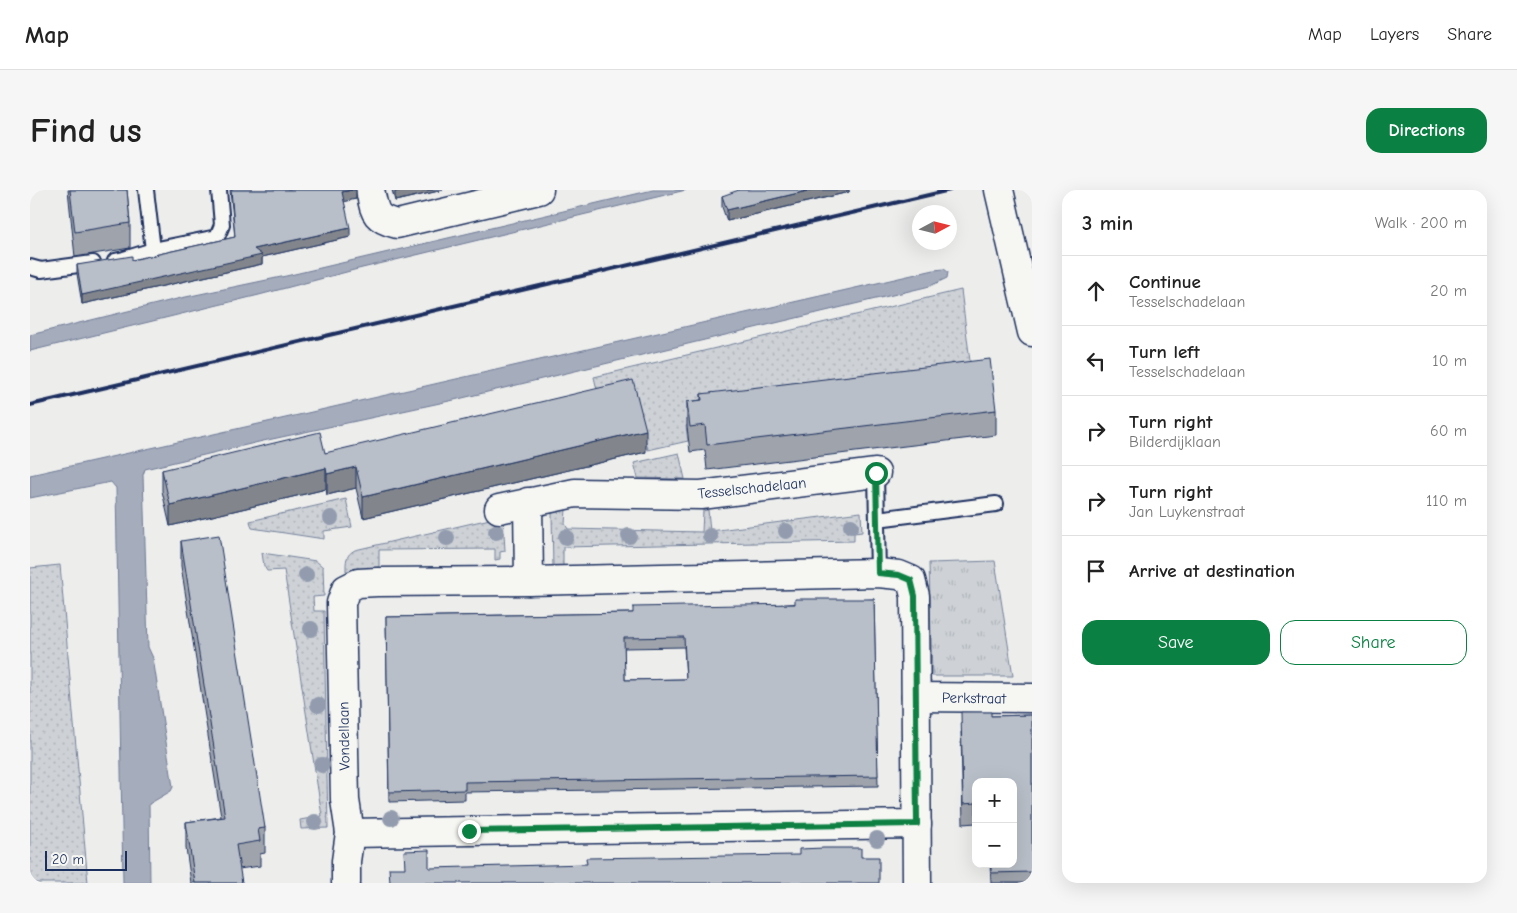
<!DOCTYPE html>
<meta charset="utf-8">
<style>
:root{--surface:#fff;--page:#f6f6f6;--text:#222;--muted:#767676;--line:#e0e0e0;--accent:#0b8043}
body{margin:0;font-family:"Comic Neue",sans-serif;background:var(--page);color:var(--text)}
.controls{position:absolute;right:15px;bottom:15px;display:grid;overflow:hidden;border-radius:10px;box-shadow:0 5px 20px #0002}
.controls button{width:45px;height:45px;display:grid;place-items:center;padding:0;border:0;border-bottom:1px solid var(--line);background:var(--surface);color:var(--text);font:25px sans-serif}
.compass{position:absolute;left:882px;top:15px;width:45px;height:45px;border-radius:50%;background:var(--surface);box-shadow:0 5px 20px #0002;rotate:83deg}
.scale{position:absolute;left:15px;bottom:12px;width:82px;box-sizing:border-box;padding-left:5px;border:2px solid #1b2f5e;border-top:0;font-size:14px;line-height:18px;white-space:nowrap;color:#1b2f5e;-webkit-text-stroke:4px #f6f6f2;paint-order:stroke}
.stop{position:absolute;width:15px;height:15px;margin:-11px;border:4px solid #0b8043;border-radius:50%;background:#fff}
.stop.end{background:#0b8043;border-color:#fff;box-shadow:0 1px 5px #0008}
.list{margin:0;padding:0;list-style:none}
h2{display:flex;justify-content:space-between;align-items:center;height:65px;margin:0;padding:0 20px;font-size:21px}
h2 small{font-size:16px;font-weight:400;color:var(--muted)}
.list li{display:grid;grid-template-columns:32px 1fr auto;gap:15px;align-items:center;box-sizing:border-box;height:70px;padding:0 20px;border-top:1px solid var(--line)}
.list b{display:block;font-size:19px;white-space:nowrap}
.list p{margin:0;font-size:16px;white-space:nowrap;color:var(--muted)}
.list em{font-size:16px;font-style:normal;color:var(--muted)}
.actions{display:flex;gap:10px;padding:15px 20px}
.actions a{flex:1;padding:11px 0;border:1px solid var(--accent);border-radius:15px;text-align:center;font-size:18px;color:var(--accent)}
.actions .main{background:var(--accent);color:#fff}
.icon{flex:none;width:28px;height:28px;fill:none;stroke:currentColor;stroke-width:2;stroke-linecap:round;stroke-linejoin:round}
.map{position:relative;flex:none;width:1002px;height:693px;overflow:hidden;border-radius:15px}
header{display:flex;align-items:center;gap:30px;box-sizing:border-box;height:70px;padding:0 25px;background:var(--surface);border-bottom:1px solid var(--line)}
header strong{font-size:24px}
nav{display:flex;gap:28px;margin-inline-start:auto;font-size:18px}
.intro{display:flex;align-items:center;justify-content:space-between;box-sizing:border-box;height:120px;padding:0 30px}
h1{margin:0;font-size:35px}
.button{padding:12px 22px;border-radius:15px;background:var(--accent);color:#fff;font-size:18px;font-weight:700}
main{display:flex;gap:30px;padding:0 30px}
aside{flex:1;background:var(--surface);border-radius:15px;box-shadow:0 5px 20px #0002}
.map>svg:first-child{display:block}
</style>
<header>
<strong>Map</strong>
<nav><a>Map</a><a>Layers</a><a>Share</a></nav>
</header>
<div class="intro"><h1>Find us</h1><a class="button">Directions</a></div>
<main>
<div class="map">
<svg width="1002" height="693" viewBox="0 0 1002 693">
<defs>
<pattern id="grass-dots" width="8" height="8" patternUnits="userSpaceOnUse" patternTransform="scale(1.25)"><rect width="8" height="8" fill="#ced2d7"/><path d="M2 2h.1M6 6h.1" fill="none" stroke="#b0b5bb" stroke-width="1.8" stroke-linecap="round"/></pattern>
<pattern id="park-tufts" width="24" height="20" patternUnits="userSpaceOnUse" patternTransform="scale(1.25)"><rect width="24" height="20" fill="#ced2d7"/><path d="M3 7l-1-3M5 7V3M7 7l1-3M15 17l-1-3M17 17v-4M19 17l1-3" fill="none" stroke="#b0b5bb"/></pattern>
</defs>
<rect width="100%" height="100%" fill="#edeeec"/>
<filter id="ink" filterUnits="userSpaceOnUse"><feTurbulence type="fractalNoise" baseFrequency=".02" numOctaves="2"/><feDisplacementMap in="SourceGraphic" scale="10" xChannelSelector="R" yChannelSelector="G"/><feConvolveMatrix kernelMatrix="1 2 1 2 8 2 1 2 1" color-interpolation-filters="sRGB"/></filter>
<g filter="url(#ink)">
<!-- grass -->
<g fill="url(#grass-dots)" stroke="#74809a">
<polygon points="931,100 943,195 671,227 656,236 658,251 618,260 605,209 571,217 564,187"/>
<polygon points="649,263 655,289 608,288 604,273"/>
<polygon points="316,309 322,337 294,341 294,349 222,338 220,331"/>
<polygon points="536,319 535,334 538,339 672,342 673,320 678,320 680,341 831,322 832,342 824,343 824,351 533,357 533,379 523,380 522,323"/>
<path d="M473,326L475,361L470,362V369L465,370V359L349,360V381H316C316,372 315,365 325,360Z"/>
<polygon points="232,363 286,371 293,377 294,406 283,407 284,421 294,421 298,638 271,639 270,630 292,626 254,380 237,381 234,376"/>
<polygon points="30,375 58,693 0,693 0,378"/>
</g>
<!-- park -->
<polygon fill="url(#park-tufts)" stroke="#74809a" points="965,371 983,486 902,486 899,373"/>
<!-- water -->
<g fill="#a5acbc" stroke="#6e7a96">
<polygon points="623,0 656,0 324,80 229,105 0,161 0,145 151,108 256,86"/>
<polygon points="914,79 918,82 917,88 900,96 424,210 233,251 115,279 113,285 118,457 123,468 143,597 141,601 119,614 120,693 93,693 86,298 81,292 0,308 0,285 251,229 904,80"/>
</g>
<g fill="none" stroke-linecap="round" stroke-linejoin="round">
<defs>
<g id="lane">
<polyline points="116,0 123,60"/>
<polyline points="85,71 94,69 123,60 187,47 192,35 189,0"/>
<polyline points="0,77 11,80 63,73"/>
<polyline points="846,283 848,383"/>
<polyline points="847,329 966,314"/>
</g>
<g id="street">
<path d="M340,0C345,21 343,28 367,34L509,0"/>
<polyline points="498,312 499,391"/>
<polyline points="469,319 545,303 671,305 846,283"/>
<polyline points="886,507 1002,508"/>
<polyline points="320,643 887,634"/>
<polyline points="316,693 316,671 320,643 315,610 311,413 316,399 328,393 347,392 499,391 848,383 869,385 881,390 885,406 887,693"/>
</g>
<polyline id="secondary" points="969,0 1002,142"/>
</defs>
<!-- lane casing -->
<use href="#lane" stroke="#1b2f5e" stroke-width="18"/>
<!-- street casing -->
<use href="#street" stroke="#1b2f5e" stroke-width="31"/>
<!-- secondary casing -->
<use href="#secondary" stroke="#1b2f5e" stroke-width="31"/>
<!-- lane -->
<use href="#lane" stroke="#f6f6f2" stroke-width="14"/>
<!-- street -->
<use href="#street" stroke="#f6f6f2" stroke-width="28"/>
<!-- secondary -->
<use href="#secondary" stroke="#f6f6f2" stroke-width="28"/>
<!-- rail -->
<polyline stroke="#1b2f5e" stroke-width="4" points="0,215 920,0"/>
</g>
<!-- trees -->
<g fill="#929cae">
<circle cx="301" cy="328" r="8"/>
<circle cx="821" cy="336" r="8"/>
<circle cx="756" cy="341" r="8"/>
<circle cx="466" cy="342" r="8"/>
<circle cx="599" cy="346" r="8"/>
<circle cx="680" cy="346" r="8"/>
<circle cx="536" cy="347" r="8"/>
<circle cx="417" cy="348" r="8"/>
<circle cx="276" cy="385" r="8"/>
<circle cx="281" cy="439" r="8"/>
<circle cx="288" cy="515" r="8"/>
<circle cx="292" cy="575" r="8"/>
<circle cx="361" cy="628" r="8"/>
<circle cx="285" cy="632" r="8"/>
<circle cx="847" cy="649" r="8"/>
</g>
<!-- wall -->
<g fill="#9fa4ac" stroke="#1b2f5e" fill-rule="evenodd">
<polygon points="38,0 97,0 100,33 100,58 45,67"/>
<polygon points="200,0 326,0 326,9 314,11 320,47 232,67 232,74 52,114 47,84 47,75 102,70 205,47"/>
<polygon points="362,0 413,0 365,11"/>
<polygon points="819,0 819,2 697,31 692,17 692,6"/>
<polygon points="671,204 966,220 966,245 677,280 675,260 660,262 657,237 657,212 671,210"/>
<polygon points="616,262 333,328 326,298 297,305 296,299 140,336 132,301 132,280 295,263"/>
<polygon points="151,351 235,638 235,663 230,664 230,676 209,679 212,693 161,693 156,658 156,632 191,627 151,376"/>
<path d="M844,409L848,596L435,602V610L359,612L356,427L603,423ZM654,457L656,489L595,490L594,458Z"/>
<polygon points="1002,525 1002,693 961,693 960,674 983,674 983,592 946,592 946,633 933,634 931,542 961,526"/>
</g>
<!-- shaded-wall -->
<g fill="#82868c" stroke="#1b2f5e">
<polygon points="322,0 326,0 326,9 312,12 312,2"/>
<polygon points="372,0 413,0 365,11 365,2"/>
<polygon points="781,0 819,0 819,2 697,31 697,20"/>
<polygon points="320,38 320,47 232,67 232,74 52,114 52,105 224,59"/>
<polygon points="616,240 616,262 333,328 333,307"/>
<polygon points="326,277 326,298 297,305 297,284"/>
<polygon points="296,278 296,299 140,336 140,315"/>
</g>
<!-- building -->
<g fill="#b9bfc8" stroke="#1b2f5e" fill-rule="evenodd">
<polygon points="40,0 97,0 100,33 45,42"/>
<polygon points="201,0 322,0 312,2 320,38 224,59 232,65 52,105 47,75 102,66 102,70 205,47"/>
<polygon points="709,0 781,0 697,20 692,6"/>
<polygon points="960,169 966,220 677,255 675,235 660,237 657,212 672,210 671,204"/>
<polygon points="603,190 616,240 333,307 326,277 297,284 296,278 140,315 132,280 290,242 295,263"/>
<polygon points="189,345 235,638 228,639 230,651 206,655 212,693 165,693 156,632 195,627 151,351"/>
<path d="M765,409H844L848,586L435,592V600L359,602L356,427L603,423V417L765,414ZM654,447L656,489L595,490L594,448Z"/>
<polygon points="931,522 961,522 961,526 1002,525 1002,682 961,683 961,674 983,674 983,592 946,592 946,613 933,614"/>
<polygon points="794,658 831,658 831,667 849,667 849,693 360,693 359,678 375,678 374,661 399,660 399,678 557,674 556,668 769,665 769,659"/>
</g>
</g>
<g fill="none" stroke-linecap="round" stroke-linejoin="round" filter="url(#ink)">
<!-- route -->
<polyline stroke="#0b8043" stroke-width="6" points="439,641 887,634 885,406 881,390 869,385 848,383 846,283"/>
</g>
<g text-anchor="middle" stroke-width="4.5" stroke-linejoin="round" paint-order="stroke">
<!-- street labels -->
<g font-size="15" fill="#1b2f5e" stroke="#f6f6f2">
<text transform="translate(722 298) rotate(-6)" y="5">Tesselschadelaan</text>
<text transform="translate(944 508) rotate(1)" y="5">Perkstraat</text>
<text transform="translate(314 546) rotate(-91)" y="5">Vondellaan</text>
</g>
</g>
</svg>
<div class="controls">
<button>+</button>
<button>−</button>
</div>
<svg class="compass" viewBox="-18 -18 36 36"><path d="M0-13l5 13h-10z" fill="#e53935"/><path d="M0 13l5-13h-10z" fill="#767676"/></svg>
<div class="scale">20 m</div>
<div class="stop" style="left:846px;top:283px"></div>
<div class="stop end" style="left:439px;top:641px"></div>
</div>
<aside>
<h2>3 min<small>Walk · 200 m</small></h2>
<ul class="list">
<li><svg class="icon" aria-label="ahead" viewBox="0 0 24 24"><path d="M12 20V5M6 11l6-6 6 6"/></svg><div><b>Continue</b><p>Tesselschadelaan</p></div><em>20 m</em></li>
<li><svg class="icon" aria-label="left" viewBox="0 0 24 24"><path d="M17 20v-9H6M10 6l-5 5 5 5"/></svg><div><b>Turn left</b><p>Tesselschadelaan</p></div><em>10 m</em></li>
<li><svg class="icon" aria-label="right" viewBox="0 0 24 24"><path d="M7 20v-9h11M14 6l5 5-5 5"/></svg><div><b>Turn right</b><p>Bilderdijklaan</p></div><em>60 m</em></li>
<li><svg class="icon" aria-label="right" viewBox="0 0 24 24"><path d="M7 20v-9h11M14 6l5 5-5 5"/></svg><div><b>Turn right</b><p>Jan Luykenstraat</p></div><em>110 m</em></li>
<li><svg class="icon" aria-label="arrive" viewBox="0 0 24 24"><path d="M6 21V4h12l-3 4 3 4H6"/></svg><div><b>Arrive at destination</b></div></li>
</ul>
<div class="actions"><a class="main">Save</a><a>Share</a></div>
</aside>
</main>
